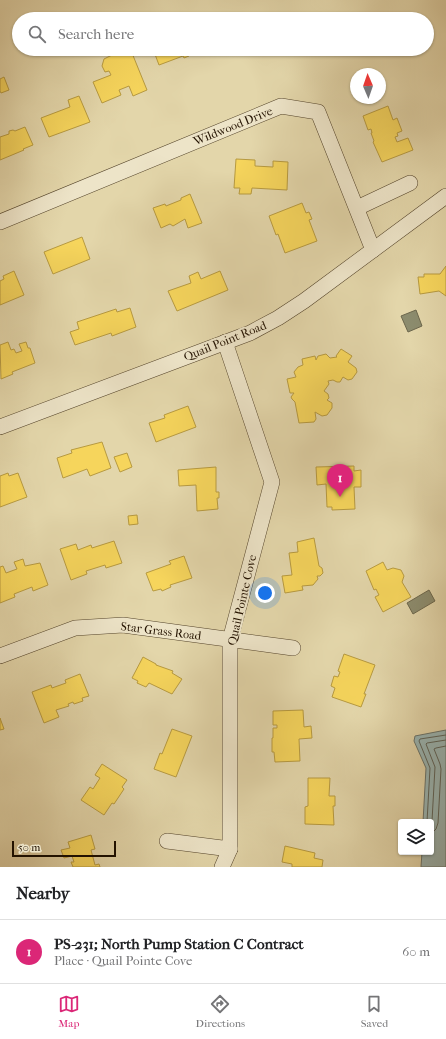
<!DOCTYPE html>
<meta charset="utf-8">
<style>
:root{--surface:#fff;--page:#f2f2f2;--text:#202124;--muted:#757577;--line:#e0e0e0;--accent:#db2777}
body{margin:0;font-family:"IM FELL French Canon",serif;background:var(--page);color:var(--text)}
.controls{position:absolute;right:12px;bottom:12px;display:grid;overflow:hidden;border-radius:4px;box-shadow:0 1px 3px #0004}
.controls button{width:36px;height:36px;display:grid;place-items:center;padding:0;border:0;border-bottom:1px solid var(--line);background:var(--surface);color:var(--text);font:20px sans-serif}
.compass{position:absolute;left:350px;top:68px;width:36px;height:36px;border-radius:50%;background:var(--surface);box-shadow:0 1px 3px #0004;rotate:358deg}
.scale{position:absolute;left:12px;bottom:10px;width:104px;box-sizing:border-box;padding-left:4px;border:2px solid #231200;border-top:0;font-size:11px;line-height:14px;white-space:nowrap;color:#231200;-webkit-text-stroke:3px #ede4c8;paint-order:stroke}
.you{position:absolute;left:265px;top:593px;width:14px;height:14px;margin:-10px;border:3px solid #fff;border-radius:50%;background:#1a73e8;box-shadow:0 0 0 6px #1a73e833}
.badge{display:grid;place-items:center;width:26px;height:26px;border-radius:50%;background:var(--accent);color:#fff;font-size:13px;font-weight:700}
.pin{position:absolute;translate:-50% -33px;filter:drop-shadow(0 1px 2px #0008)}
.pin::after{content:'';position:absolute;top:21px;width:14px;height:12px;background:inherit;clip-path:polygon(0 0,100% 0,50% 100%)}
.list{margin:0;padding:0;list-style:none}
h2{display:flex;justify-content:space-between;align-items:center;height:52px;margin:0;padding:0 16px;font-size:17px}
h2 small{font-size:13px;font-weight:400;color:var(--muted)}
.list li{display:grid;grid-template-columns:26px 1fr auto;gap:12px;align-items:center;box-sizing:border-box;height:64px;padding:0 16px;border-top:1px solid var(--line)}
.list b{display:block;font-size:15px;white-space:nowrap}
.list p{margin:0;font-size:13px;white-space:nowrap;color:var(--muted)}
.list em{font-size:13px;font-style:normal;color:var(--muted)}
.icon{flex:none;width:22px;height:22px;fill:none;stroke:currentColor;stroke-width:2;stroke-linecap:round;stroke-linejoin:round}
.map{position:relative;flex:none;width:446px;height:867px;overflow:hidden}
.search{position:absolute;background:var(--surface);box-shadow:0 1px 3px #0004;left:12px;right:12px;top:12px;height:44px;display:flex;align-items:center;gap:10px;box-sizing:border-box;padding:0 14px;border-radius:22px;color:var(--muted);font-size:15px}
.sheet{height:116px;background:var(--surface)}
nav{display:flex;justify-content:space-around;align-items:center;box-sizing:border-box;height:56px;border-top:1px solid var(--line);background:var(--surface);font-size:11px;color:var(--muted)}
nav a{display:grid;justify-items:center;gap:2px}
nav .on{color:var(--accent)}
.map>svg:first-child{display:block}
</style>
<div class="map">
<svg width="446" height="867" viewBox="0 0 446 867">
<rect width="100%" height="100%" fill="#e3d6aa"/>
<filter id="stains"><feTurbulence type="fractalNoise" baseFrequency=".005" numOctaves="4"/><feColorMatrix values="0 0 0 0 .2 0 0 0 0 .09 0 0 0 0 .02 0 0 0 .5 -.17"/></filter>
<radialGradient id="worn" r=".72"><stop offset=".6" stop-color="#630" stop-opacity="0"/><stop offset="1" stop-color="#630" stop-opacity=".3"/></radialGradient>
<!-- water -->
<polygon fill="#9ab6b4" stroke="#6a746c" points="446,730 446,867 421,867 422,852 431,852 431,822 423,822 426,768 414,741 415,736"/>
<!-- homes -->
<g fill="#f6d55c" stroke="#b79a40">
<polygon points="110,49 127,49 129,55 132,53 147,90 133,96 129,86 119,90 121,95 102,103 93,82 111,75 109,71 105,72 102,66 104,59 112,55"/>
<polygon points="153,49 199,49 188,54 189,56 184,58 183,56 159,65"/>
<polygon points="4,77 9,90 1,93 0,91 0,79"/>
<polygon points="79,96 90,122 49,137 41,118 70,107 68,100"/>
<polygon points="388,106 393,120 397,118 402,131 397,133 398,136 395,137 397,142 408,138 413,150 382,162 373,142 374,141 371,133 372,133 371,129 368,130 363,116"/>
<polygon points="25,127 33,145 23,149 24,150 0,160 0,137 9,134 9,131 13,130 15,131"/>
<polygon points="236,159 255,160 255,166 273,167 273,161 288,162 287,190 252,188 251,194 239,194 240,188 234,188"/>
<polygon points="190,194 202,223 188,228 185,219 173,226 170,224 161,228 153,208 165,204 166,206 181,200 181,198"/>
<polygon points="302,203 306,213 309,212 312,219 309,220 317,241 285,253 278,234 276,235 269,216"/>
<polygon points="82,237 90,259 53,274 44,252"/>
<polygon points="446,266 446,296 439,291 420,294 418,277 424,277 424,274 440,274"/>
<polygon points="14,271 24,295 0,305 0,281 4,279 3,276"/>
<polygon points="220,271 228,290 177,311 168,291 191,283 189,276 198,272 201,279"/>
<polygon points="130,308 136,327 112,336 111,333 75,345 70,332 79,329 77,322 116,309 117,312"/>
<polygon points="8,342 11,350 14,349 16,353 22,351 19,344 26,342 28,348 30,348 35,363 12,372 13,374 1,379 0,345"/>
<polygon points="341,349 352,356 348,362 356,368 357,372 352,379 348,380 343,377 340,382 337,382 333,380 328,381 329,384 324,391 328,394 329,398 327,400 332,403 332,408 327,415 322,416 315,412 316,419 314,422 299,423 295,402 292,399 291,397 294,393 290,393 287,379 296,377 294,372 298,367 303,365 302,359 315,356 316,360 318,356 326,354 330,358 337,357 336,356"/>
<polygon points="188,406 196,427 156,442 149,423 165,418 164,415"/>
<polygon points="102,442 111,468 90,476 87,469 63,478 57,458 72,453 71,450"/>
<polygon points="127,453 132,467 120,472 114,457"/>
<polygon points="354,466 354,471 361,470 361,487 354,487 355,509 332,510 332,507 327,507 326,484 317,485 316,467"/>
<polygon points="216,467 216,492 219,492 219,498 217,498 218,509 197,511 196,485 179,486 178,470"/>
<polygon points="8,473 9,476 18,473 27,497 0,507 0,476"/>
<polygon points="137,515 138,524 129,525 128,516"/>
<polygon points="314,538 319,566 322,568 323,573 320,576 317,576 318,579 313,585 302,586 303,590 285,593 282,576 292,575 289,553 298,552 297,542"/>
<polygon points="114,541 122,563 106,568 105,565 86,571 87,574 71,580 60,549 76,544 78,550 91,545 92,548"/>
<polygon points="184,556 192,578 170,585 171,587 162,591 161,589 153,591 146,573 171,564 169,561"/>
<polygon points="23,559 25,566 40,563 48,585 33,591 32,587 14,594 15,597 0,603 0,567 3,566 6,573 17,569 14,562"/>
<polygon points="383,562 387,570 393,568 401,570 404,576 402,582 411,597 383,612 375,597 379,595 376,589 374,590 366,571"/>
<polygon points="344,654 375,665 364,694 366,694 361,707 332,697 335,688 331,686 334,676 338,677 340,672 338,671"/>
<polygon points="143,657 156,664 156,665 173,671 172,673 182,679 172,694 149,683 146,687 137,683 138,681 132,678"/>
<polygon points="80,674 89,696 82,698 83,701 74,704 73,702 68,704 69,706 56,710 59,717 44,723 32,692 51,685 52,688 66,683 65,680"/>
<polygon points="303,710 304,727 311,726 312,738 299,739 300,761 275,762 274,752 272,752 272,738 273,738 273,728 277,728 277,725 273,725 273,711"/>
<polygon points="0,718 4,729 0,730"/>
<polygon points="172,729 192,736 176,777 154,769 160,753 162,754"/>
<polygon points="102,764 127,780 122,787 124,789 114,804 112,803 104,815 81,800 90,787 93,789 100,778 95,775"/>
<polygon points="308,778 330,778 329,796 335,796 335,806 333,806 334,825 305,824 305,807 308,806"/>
<polygon points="91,835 95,849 91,850 95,865 99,864 100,867 73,867 71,862 74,862 72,856 64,858 61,850 70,848 68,842"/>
<polygon points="285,846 315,853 314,858 323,860 322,867 292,867 292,864 282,862"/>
</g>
<!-- industry -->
<g fill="#8c8c6e" stroke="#6c674d">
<polygon points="416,310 422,326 408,332 401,316"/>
<polygon points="429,590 435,601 413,614 407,603"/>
</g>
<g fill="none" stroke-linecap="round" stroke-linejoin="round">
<!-- shore -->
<g stroke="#5e645a" stroke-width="1">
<polyline points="427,822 430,768 419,741 420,739 446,735"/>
<polyline points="431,826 432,821 435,767 426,744 427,743 446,740"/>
<polyline points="431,834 436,829 438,823 441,769 440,764 434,749 436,748 446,746"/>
</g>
<defs>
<g id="minor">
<polyline points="357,208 410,183"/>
<polyline points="0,222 281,106 318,112 373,250"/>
<polyline points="0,427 250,333 278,318 304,301 446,196"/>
<polyline points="0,656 75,628 123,625 293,648"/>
<polyline points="167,841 230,849"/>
<polyline points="222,867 230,849 230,640 272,482 225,342"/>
</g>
</defs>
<!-- minor casing -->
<use href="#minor" stroke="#53432a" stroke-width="16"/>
<!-- minor -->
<use href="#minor" stroke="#ede4c8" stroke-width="15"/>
</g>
<g text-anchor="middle" stroke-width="4" stroke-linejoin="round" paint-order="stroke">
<!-- street labels -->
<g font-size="12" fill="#231200" stroke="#ede4c8">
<text transform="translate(233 126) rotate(-22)" y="4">Wildwood Drive</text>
<text transform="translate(225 341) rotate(-22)" y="4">Quail Point Road</text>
<text transform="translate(242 600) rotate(-77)" y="4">Quail Pointe Cove</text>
<text transform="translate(161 631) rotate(7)" y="4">Star Grass Road</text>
</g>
</g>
<rect width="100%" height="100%" filter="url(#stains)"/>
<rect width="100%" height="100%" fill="url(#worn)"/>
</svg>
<div class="controls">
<button><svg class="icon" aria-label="layers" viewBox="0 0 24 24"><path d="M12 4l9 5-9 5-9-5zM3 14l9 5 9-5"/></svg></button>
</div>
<svg class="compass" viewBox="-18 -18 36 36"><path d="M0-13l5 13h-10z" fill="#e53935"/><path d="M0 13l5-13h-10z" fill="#757577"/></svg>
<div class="scale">50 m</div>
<div class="you"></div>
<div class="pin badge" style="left:340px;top:497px">1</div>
<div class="search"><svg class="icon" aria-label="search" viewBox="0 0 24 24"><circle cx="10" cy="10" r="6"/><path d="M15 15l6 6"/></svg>Search here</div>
</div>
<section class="sheet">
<h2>Nearby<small></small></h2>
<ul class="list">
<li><span class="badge">1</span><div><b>PS-231; North Pump Station C Contract</b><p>Place · Quail Pointe Cove</p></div><em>60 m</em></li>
</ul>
</section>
<nav>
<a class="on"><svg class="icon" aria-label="map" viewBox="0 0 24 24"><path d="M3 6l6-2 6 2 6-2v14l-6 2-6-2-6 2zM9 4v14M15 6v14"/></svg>Map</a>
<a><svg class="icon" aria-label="directions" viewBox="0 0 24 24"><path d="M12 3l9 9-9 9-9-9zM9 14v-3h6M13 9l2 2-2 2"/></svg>Directions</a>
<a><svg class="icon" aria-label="saved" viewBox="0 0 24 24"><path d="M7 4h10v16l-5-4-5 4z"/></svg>Saved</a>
</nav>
